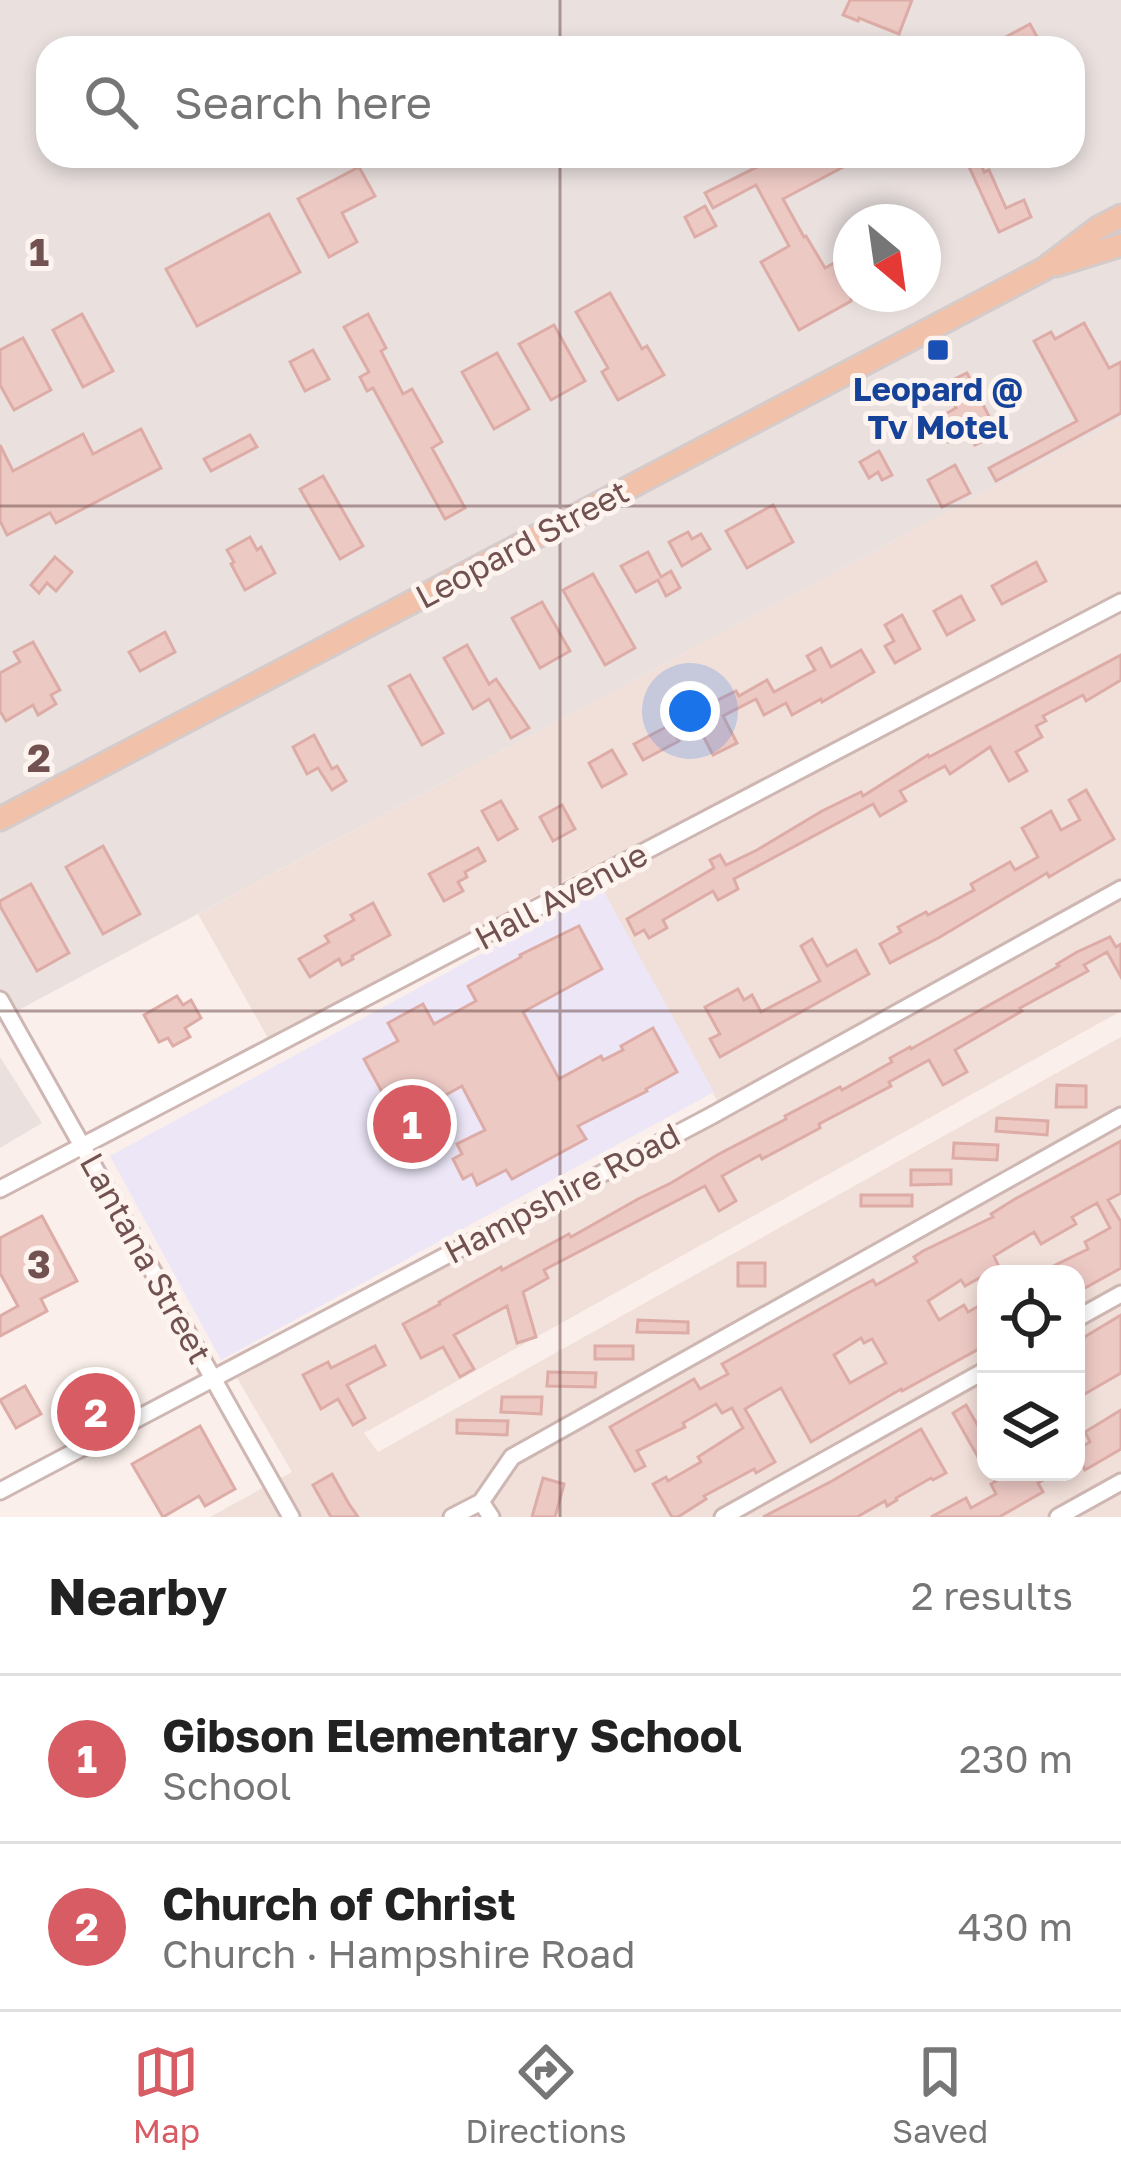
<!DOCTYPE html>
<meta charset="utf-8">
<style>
:root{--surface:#fff;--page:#f6f6f6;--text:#222;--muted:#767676;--line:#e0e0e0;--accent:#d75c63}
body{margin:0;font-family:"Golos Text",sans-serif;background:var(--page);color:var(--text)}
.controls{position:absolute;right:36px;bottom:36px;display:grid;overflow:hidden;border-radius:24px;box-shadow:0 6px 18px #0003}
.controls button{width:108px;height:108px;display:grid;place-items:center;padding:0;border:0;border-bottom:3px solid var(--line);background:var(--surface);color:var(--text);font:60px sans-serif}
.compass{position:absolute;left:833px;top:204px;width:108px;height:108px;border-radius:50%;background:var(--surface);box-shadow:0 6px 18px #0003;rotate:151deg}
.you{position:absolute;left:690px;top:711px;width:42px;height:42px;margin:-30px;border:9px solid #fff;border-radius:50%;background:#1a73e8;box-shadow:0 0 0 18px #1a73e833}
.badge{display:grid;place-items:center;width:78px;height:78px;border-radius:50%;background:var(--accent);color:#fff;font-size:39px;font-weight:700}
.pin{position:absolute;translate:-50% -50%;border:6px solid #fff;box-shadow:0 3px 12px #0006}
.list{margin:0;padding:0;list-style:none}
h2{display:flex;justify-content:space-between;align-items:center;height:156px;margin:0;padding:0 48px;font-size:51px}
h2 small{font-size:39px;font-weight:400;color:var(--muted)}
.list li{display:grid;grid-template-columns:78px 1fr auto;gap:36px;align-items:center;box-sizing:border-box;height:168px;padding:0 48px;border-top:3px solid var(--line)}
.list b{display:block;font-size:45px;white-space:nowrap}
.list p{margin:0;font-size:39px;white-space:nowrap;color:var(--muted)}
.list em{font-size:39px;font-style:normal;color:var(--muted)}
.icon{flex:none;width:66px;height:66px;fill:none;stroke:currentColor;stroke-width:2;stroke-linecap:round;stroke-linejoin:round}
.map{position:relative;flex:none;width:1121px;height:1517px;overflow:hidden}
.search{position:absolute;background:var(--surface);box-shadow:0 6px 18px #0003;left:36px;right:36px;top:36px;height:132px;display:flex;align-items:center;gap:30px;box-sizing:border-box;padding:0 42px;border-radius:36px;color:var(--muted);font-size:45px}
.sheet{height:492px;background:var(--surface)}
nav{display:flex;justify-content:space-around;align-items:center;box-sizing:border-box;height:168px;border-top:3px solid var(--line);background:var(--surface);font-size:33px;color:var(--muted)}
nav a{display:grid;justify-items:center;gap:6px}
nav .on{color:var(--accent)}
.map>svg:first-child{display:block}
</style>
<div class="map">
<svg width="1121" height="1517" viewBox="0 0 1121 1517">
<rect width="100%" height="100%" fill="#faefea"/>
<!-- residential -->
<path fill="#f1dfd9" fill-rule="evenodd" d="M1121,419V1011L364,1433L378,1452L1121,1037V1517H210L292,1472L237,1378L726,1117L590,867L268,1038L198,914ZM986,1274H1076V1472H986Z"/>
<!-- industrial -->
<g fill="#eae1df" fill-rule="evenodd">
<path d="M0,0H1121V419L0,1020ZM48,48H1073V156H48ZM851,222H923V294H851Z"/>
<polygon points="0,1057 42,1123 0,1148"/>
</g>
<!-- education -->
<polygon fill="#ece6f7" points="602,888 714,1092 221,1360 110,1156"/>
<!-- building -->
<g fill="#edc9c4" stroke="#deaca6" stroke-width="3" fill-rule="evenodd">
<polygon points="850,0 912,0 899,34 859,18 858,21 843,15"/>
<polygon points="1030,24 1043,48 985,48"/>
<polygon points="779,156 864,156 783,199 804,237 806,236 825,268 847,256 851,262 851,301 799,330 761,262 789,246 756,185 713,208 705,193"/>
<polygon points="964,156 978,156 984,172 989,170 1006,208 1024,200 1031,217 999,232"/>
<polygon points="359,167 375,196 342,213 357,242 329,257 298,199"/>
<polygon points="705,206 716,226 695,237 685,217"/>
<polygon points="269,214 300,272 197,326 166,269"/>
<polygon points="610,293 642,349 647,346 664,375 618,400 602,372 608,368 576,312"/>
<polygon points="82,314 113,371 83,387 53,330"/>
<polygon points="368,314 386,348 381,351 403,394 412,389 442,442 432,448 465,508 445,519 373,388 367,391 360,377 369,372 344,327"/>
<polygon points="1084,323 1109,368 1121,362 1121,413 996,481 989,468 1077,421 1034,341 1051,332 1055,339"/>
<polygon points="554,325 585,381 551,400 519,344"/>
<polygon points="23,338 51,390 14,410 0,385 0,350"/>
<polygon points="313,350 329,379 305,391 290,362"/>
<polygon points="497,353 529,409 494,429 462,372"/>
<polygon points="967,373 998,434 975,445 968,431 948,442 935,420 956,408 944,384"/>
<polygon points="141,429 161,468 56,523 50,513 7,535 0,521 0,445 13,471 83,434 93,454"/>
<polygon points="250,435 257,447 211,471 204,459"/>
<polygon points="879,451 892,475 882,480 878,472 869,478 860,462"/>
<polygon points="955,465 970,493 942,507 928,480"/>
<polygon points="323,476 363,546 340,559 300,489"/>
<polygon points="773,505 793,542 747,568 726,531"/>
<polygon points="688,532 692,539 701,534 710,549 682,566 669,542"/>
<polygon points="250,537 257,550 261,547 275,573 245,590 231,564 234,562 227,550"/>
<polygon points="648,552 661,577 671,571 680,588 666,596 658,580 636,592 621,566"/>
<polygon points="55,557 72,572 56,591 47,583 39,593 31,585"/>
<polygon points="1036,562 1046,581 1002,604 992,586"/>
<polygon points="593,574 635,648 605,665 563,590"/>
<polygon points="961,596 974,620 947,635 934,611"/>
<polygon points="542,602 570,651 540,668 512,618"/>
<polygon points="902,615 920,649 895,663 885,646 894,641 885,625"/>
<polygon points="165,632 175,652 140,671 129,652"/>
<polygon points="33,642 60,690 51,695 56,704 38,715 33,705 6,721 0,711 0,673 20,662 14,652"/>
<polygon points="467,645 489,684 496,679 529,728 511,738 489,699 473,709 444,658"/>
<polygon points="821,648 831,667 861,650 874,672 822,702 821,699 792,715 786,703 764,715 756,699 723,716 737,743 713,755 697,724 706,720 700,709 736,691 739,696 767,680 774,692 815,670 807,656"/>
<polygon points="1121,655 1121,680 1086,701 1083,695 1043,716 1046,721 1036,726 1042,737 1016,752 1027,771 1009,781 990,747 950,774 945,766 900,791 906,801 880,816 873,804 734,879 738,889 718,900 713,891 663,920 667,928 649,938 644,930 635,935 627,919 714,868 710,860 720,855 726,865 757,850 822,811 861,792 863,796 928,755 929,757"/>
<polygon points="410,675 443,733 422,745 389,686"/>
<polygon points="670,725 679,741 643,760 634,744"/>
<polygon points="314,735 332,769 337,766 346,781 332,790 318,768 307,774 293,747"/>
<polygon points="612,750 626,774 602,787 589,763"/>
<polygon points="1086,790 1114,839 1049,877 1047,873 940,937 890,963 880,944 901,932 898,927 926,912 928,915 974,890 971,884 1010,862 1015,870 1038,857 1022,828 1051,811 1061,830 1080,820 1069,800"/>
<polygon points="501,801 517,829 498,840 482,811"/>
<polygon points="562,805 575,829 553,841 540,817"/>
<polygon points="103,846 140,914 103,934 66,867"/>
<polygon points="478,848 485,861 465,872 467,877 458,882 463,891 444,901 429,874"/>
<polygon points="31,884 69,953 37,971 0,906 0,901"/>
<polygon points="373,903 390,935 352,956 353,959 342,965 339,959 310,977 299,959 329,942 325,936 354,920 351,915"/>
<polygon points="579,926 602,969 523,1012 559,1079 601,1056 603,1060 623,1050 621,1046 653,1028 677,1072 646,1089 647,1091 578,1126 586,1139 512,1179 506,1170 477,1185 472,1174 463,1179 453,1159 462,1154 457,1144 485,1130 462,1086 404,1118 394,1100 388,1103 364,1059 398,1041 388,1023 423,1004 434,1024 476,1001 468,986 521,957 520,955"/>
<polygon points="1110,937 1116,947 1121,944 1121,977 1107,952 1084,965 1088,971 1020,1008 1022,1011 955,1050 967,1072 943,1085 929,1060 889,1082 891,1086 819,1124 820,1128 762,1159 760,1155 722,1176 736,1201 719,1211 705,1186 544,1270 548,1278 523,1292 536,1337 517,1343 507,1306 454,1335 474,1369 460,1377 443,1347 421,1358 403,1324 440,1304 439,1302 501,1267 502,1270 569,1234 571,1237 638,1199 671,1183 719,1154 786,1119 785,1116 840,1087 842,1090 892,1062 890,1058 910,1047 911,1049 1059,966 1057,964 1077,952"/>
<polygon points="812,939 827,966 856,950 869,974 720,1057 710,1039 720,1034 705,1007 738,989 744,1000 752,995 761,1012 820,981 801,946"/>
<polygon points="177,996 183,1005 191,1000 201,1018 185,1028 190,1037 173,1046 168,1038 159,1042 144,1015"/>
<polygon points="1057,1085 1086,1086 1086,1107 1056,1107"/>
<polygon points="997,1118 1048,1121 1047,1135 996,1131"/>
<path d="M1121,1141V1193L1108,1200L1121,1222V1268L1076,1293V1274H1037L1088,1249L1085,1242L1110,1228L1097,1203L1072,1217L1076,1224L1041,1244L1034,1232L994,1256L999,1267L965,1286L961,1280L928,1301L939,1320L964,1305L968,1312L986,1302V1345L902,1391L901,1389L811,1442L781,1388L760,1400L745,1409L775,1462L756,1473L754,1469L704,1496L706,1499L678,1517H672L653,1484L666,1477L668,1481L701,1462L698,1457L743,1428L732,1408L722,1413L716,1404L683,1423L685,1427L637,1451L645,1466L635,1471L610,1427L694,1379L700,1389L728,1374L722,1364L852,1291L873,1280L876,1285L917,1262L914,1257L923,1251L993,1217L991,1214L1015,1199ZM861,1338L864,1343L872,1339L886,1363L850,1383L834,1355Z"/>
<polygon points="954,1143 998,1145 997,1160 953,1158"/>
<polygon points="911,1170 951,1170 951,1184 911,1185"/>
<rect x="861" y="1195" width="51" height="11"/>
<polygon points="42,1216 77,1281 41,1299 47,1311 0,1336 0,1316 18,1306 0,1273 0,1238"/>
<rect x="738" y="1263" width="27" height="23"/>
<polygon points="1121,1315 1121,1373 1076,1399 1076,1342"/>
<polygon points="638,1320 688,1322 688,1333 637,1332"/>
<polygon points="375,1346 385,1365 347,1385 365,1418 353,1425 338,1399 321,1409 303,1375 328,1362 331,1368"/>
<rect x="595" y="1346" width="38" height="13"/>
<polygon points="548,1372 596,1373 595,1387 547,1386"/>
<polygon points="25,1386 41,1414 16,1428 0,1400"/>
<polygon points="502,1397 542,1397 541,1414 501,1412"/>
<polygon points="966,1405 986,1440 986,1452 978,1457 953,1413"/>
<polygon points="1121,1410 1121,1449 1085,1470 1076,1453 1076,1450 1090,1442 1085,1432"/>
<polygon points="457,1420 508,1421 507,1435 457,1433"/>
<polygon points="200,1426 235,1489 205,1506 199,1496 163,1517 132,1464"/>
<polygon points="921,1429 946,1473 933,1480 931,1478 896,1498 897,1500 887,1506 885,1501 857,1517 763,1517 832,1481"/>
<polygon points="1012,1472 1057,1472 1038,1483 1043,1492 999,1517 931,1517 966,1498 971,1508 996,1494 991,1484"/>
<polygon points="332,1474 349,1504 358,1517 331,1517 313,1485"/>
<polygon points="543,1478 564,1484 555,1517 532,1517"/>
</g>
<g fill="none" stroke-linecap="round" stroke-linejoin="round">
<defs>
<g id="minor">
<polyline points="0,1000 291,1517"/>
<polyline points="0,1189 1121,602"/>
<polyline points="1076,1319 1121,1294"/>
<polyline points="0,1491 709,1117 1121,889"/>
<polyline points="481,1502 491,1517"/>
<polyline points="452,1517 481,1502 512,1457 1121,1116"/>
<polyline points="723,1517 986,1370"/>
<polyline points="1058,1517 1121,1482"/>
</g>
<g id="major">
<polyline points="1056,265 1121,245"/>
<polyline points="0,819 1044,269 1098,228 1121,216"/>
</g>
</defs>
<!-- minor casing -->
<use href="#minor" stroke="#ceb7b3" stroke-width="21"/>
<!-- major casing -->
<use href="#major" stroke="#d5cbca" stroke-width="27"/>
<!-- minor -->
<use href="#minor" stroke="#fff" stroke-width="15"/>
<!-- major -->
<use href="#major" stroke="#f1c2a9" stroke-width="21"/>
</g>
<!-- grid -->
<path fill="none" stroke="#725250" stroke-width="3" stroke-opacity="0.55" d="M560,0V48M560,156V1517M0,506H1121M0,1011H1121"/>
<!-- markers -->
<rect fill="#1a4fb4" stroke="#fdf4f0" stroke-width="4.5" x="926" y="338" width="24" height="24" rx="6"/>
<g text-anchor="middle" stroke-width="10" stroke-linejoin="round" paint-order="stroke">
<!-- transit labels -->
<g font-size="33" font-weight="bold" fill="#164399" stroke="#fdf4f0">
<text x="938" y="401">Leopard @<tspan x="938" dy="38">Tv Motel</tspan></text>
</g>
<!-- street labels -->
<g font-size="33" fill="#725250" stroke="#fdf4f0">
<text transform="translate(522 544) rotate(-28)" y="12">Leopard Street</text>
<text transform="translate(561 896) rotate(-28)" y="12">Hall Avenue</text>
<text transform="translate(562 1193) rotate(-28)" y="12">Hampshire Road</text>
<text transform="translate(146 1258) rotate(61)" y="12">Lantana Street</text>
</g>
</g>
<g font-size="39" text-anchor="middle" font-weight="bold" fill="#725250" stroke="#fdf4f0" stroke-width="10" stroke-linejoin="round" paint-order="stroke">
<text x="39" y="266">1</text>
<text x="39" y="772">2</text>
<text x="39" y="1278">3</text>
</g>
</svg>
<div class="controls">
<button><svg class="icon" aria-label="locate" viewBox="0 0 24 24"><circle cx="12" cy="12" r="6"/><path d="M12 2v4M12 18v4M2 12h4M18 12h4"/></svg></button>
<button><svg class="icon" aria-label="layers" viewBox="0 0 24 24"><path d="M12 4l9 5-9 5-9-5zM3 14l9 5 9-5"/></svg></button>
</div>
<svg class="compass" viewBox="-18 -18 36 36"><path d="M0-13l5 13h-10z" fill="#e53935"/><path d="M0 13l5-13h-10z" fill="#767676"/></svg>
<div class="you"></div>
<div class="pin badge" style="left:412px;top:1124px">1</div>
<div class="pin badge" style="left:96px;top:1412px">2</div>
<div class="search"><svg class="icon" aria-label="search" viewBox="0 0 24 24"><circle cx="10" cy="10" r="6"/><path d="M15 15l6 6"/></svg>Search here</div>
</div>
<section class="sheet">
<h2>Nearby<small>2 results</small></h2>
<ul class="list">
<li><span class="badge">1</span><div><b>Gibson Elementary School</b><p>School</p></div><em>230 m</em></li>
<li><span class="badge">2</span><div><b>Church of Christ</b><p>Church · Hampshire Road</p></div><em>430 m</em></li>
</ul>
</section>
<nav>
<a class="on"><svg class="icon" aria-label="map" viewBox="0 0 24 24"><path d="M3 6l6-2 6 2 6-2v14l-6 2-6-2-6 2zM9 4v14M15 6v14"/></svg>Map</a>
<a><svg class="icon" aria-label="directions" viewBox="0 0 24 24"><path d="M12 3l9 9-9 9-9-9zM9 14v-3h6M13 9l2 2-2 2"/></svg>Directions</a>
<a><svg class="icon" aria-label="saved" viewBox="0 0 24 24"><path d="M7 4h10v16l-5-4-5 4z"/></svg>Saved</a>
</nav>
